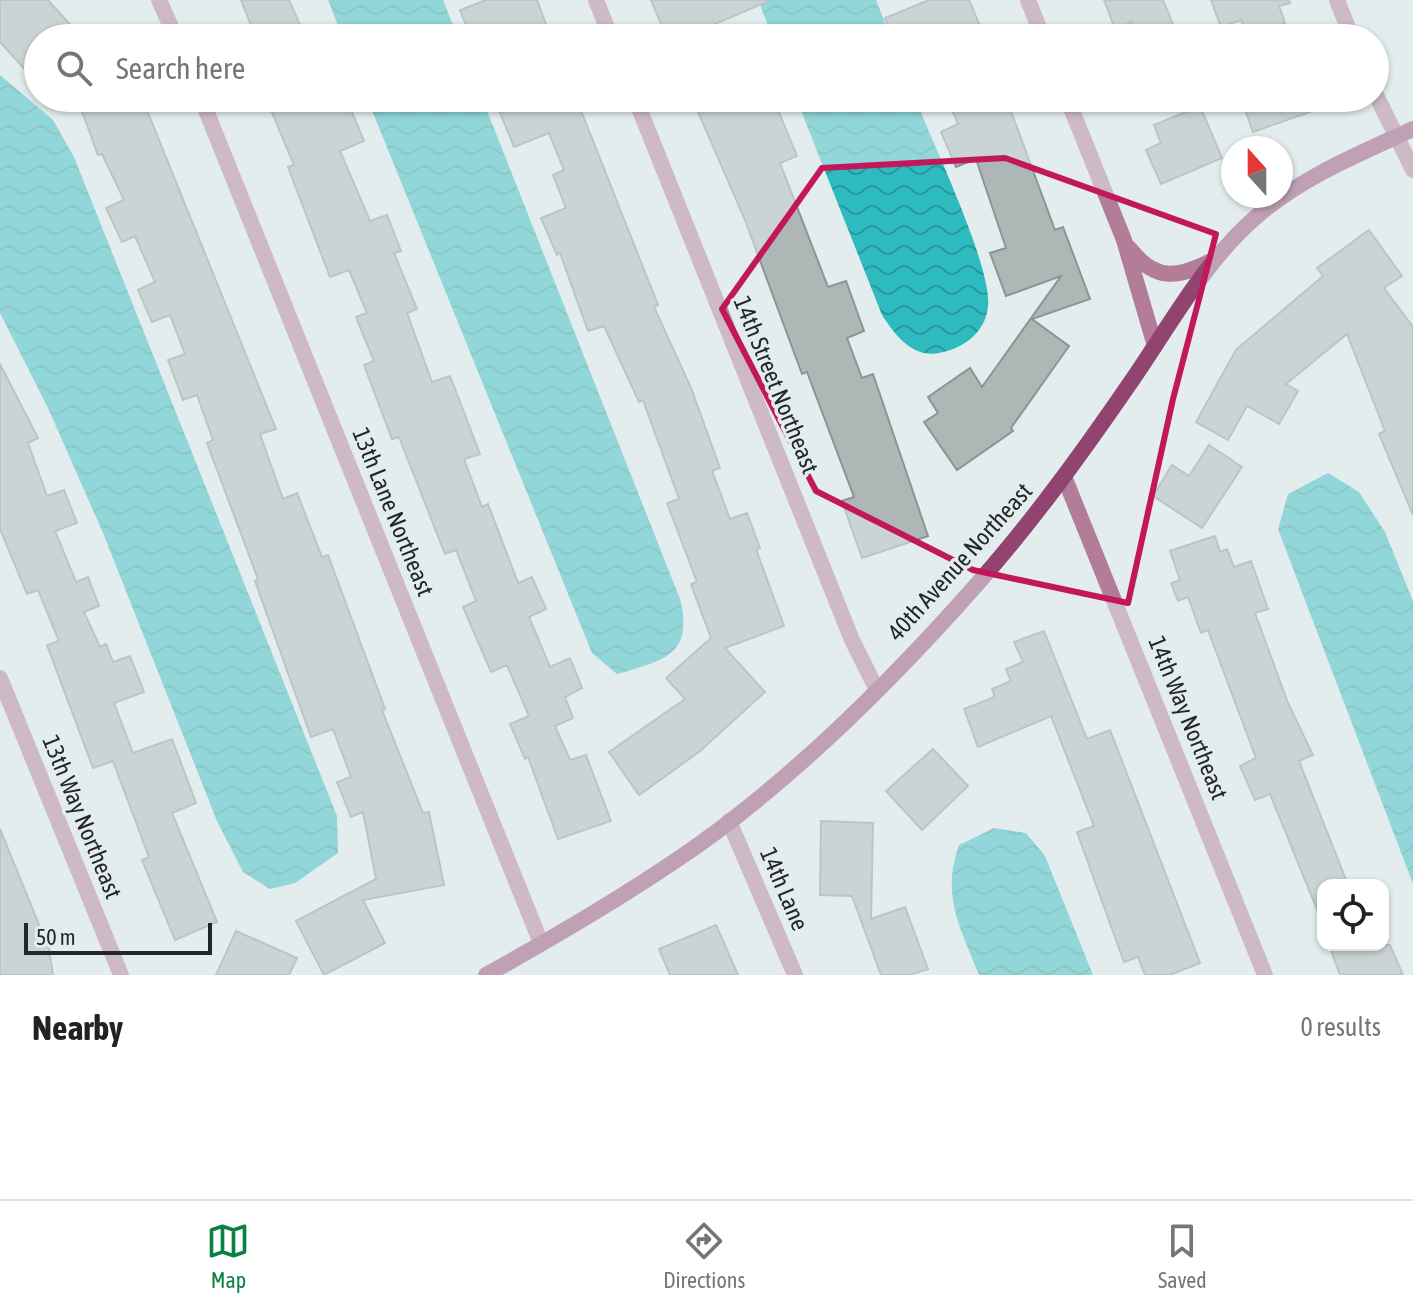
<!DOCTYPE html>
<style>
:root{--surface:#fff;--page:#f6f6f6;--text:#222;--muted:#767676;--line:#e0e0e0;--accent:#0b8043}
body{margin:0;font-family:"Asap Condensed",sans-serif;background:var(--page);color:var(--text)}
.controls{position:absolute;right:24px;bottom:24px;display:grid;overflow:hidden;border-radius:16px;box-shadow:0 2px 6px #0004}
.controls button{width:72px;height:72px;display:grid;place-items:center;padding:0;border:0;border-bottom:2px solid var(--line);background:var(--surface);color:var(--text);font:40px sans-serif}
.compass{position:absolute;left:1221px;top:136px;width:72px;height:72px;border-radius:50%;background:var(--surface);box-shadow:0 2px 6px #0004;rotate:339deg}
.scale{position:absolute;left:24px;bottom:20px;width:188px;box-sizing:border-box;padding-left:8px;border:4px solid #242727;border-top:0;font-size:22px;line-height:28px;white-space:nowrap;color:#242727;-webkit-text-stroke:6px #e4eded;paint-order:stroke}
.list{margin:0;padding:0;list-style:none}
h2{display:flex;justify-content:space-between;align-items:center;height:104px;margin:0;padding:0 32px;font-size:34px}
h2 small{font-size:26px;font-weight:400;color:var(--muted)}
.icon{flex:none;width:44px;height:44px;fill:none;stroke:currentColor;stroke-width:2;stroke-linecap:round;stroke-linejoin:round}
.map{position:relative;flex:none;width:1413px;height:975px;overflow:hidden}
.search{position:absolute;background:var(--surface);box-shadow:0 2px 6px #0004;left:24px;right:24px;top:24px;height:88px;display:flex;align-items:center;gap:20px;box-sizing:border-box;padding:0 28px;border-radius:44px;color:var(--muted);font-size:30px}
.sheet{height:224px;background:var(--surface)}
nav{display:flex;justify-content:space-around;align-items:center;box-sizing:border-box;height:112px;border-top:2px solid var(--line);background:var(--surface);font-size:22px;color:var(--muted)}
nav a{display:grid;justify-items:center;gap:4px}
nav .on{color:var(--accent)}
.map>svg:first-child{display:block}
</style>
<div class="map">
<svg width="1413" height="975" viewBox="0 0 1413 975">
<defs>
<pattern id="water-waves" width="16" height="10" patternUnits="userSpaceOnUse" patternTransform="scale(2)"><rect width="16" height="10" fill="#2ebbbf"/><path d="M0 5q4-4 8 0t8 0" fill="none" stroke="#27989b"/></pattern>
</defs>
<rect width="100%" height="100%" fill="#e4eded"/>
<!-- water -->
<g fill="url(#water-waves)">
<polygon points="328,0 443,0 458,38 343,38"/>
<polygon points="758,0 876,0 891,38 773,38"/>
<polygon points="0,75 53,120 74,157 337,816 338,853 295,883 270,889 243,872 217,821 103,533 48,408 0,313"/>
<path d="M367,98H482L680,599C694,655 664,660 617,674L592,653Z"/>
<path d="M796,98H915C932,142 992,266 988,306C986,333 962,349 939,353C912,358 895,335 882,315Z"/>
<polygon points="1328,473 1359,492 1385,532 1413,601 1413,884 1278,529 1288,494"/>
<path d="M994,828L1026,833L1045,856L1093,975H979C960,928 941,895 959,845Z"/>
</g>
<!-- building -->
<g fill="#aeb6b6" stroke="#8c9494" stroke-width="2">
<polygon points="0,0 48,0 73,28 62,38 38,38 38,84 0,42"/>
<polygon points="241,0 289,0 306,38 256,38"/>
<polygon points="486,0 537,0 551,38 471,38 460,10"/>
<polygon points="651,0 771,0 708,27 713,38 667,38"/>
<polygon points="929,0 969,0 985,38 893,38 885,18"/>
<polygon points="1104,0 1163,0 1173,25 1138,38 1132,22 1115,29"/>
<polygon points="1211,0 1289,0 1290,3 1279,6 1285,23 1247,37 1241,20 1221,27"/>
<polygon points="77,98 142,98 276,429 260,434 283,499 297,493 322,557 328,555 385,709 382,710 423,813 429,812 444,885 363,900 385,943 324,975 296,921 376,879 363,812 351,817 337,782 351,777 333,729 311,737 255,581 258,579 207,443 213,440 197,395 183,400 168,360 185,354 170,315 152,322 138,290 155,282 135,236 122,242 106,208 124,200 102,154 98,155"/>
<polygon points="266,98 346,98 364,141 340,151 370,221 387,215 401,251 394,253 417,309 407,313 432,382 450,376 480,454 464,459 482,507 488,504 518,583 532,577 546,609 529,617 550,667 570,658 582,688 565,697 573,718 555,726 570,760 586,755 611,821 558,839 528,757 525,759 510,724 529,716 507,665 491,672 463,607 476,601 456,550 445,554 399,437 392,439 364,365 374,361 356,317 367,313 349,270 330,277 288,167 294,165"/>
<polygon points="494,98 576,98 658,305 654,307 691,388 720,468 712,471 730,519 747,513 760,548 756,549 784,626 725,648 765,692 699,752 639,795 609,752 685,699 666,678 711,638 691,584 697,582 667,503 679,499 643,400 639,402 604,326 588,331 560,253 557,255 541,218 566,208 553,175 564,170 549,133 514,147"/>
<polygon points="692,98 773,98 797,156 780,163 828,287 846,281 864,331 847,338 862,378 873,374 928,536 862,558 842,501 854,497 807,372 802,374 745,220"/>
<polygon points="947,98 1006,98 1055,230 1063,227 1090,299 1032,319 1069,346 1011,428 1013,431 957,470 924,422 938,413 928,397 970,368 982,387 1061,276 1006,296 990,253 1006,248 976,159 956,167 941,132 958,124"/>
<polygon points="1241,98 1341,98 1341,101 1253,132"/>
<polygon points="1200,106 1222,158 1161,184 1146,150 1161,143 1154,125"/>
<polygon points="1369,230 1402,276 1384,288 1413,327 1413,515 1379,434 1385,431 1347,334 1286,384 1298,391 1279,424 1247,406 1228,440 1196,422 1236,350 1323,276 1317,268"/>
<polygon points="0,364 38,438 28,443 47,496 64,490 77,523 55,531 76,582 88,577 99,606 84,612 100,647 106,644 113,662 130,656 144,692 114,703 133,753 172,739 196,803 172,813 217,922 175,940 142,860 149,857 113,761 93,768 47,645 59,641 38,590 27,594 0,529"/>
<polygon points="1209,445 1242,467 1202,528 1153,496 1172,465 1189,476"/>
<polygon points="1215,536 1220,552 1227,549 1234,567 1251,561 1268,609 1255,613 1288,703 1313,755 1299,761 1348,885 1323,885 1323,924 1270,794 1255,800 1240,766 1256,758 1208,630 1201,633 1188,597 1178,601 1171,583 1180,580 1170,551"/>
<polygon points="1044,631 1087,739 1110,730 1200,963 1170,975 1145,975 1138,957 1124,962 1077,832 1094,826 1051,716 978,747 964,709 995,697 992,689 1011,681 1006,669 1023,662 1014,642"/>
<polygon points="933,749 968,786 922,830 886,791"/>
<polygon points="821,821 873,823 871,919 905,907 928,969 909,975 881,975 852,896 820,895"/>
<polygon points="0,829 49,949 53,975 0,975"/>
<polygon points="716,925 738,975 670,975 659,949"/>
<polygon points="236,931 297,958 289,975 216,975"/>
<polygon points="1329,945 1390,945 1403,975 1340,975"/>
</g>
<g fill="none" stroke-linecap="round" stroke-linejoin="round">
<!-- street -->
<g stroke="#b37c98" stroke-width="16">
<polyline points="159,0 176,38"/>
<polyline points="596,0 611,38"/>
<polyline points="1028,0 1043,38"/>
<polyline points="1337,0 1352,38"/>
<polyline points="1375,93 1413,170"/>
<polyline points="201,98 541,943"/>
<polyline points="635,98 852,640 876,688"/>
<polyline points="1067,98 1124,240 1155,346"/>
<path d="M1129,248C1156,283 1179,278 1215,259"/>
<polyline points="1065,479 1265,975"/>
<polyline points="0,678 121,975"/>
<polyline points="729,821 795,975"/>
</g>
<!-- secondary -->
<path stroke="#924470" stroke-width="16" d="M486,975C551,939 616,901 678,859C789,784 890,683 979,582C1037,516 1087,446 1137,373C1174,318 1206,260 1257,216C1302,177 1359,154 1413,129"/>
</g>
<!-- marked area -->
<path d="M0 0H1413V975H0ZM1005,158L1216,234L1173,399L1128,603L973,570L816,491L722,309L822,168Z" fill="#e4eded" fill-opacity=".55" fill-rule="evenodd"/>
<path fill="none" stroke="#c2185b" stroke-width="6" stroke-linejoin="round" d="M1005,158L1216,234L1173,399L1128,603L973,570L816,491L722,309L822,168Z"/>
<g text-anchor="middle" stroke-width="7" stroke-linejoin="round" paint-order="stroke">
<!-- street labels -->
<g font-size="24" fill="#242727" stroke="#e4eded">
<text transform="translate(776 385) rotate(68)" y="8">14th Street Northeast</text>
<text transform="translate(393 512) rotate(68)" y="8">13th Lane Northeast</text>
<text transform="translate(960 562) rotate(-48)" y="8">40th Avenue Northeast</text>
<text transform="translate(1188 718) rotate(68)" y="8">14th Way Northeast</text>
<text transform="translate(82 817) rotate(68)" y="8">13th Way Northeast</text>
<text transform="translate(784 889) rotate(67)" y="8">14th Lane</text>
</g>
</g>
</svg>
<div class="controls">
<button><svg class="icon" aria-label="locate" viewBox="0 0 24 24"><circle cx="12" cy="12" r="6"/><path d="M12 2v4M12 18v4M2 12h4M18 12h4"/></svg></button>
</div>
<svg class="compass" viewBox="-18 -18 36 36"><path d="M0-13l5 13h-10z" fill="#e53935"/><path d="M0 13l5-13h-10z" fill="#767676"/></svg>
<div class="scale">50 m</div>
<div class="search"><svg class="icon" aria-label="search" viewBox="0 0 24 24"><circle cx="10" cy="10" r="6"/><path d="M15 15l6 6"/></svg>Search here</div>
</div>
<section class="sheet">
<h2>Nearby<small>0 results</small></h2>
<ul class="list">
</ul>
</section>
<nav>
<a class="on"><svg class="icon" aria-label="map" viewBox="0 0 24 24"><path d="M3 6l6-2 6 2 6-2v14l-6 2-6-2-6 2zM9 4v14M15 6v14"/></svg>Map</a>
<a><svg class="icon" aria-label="directions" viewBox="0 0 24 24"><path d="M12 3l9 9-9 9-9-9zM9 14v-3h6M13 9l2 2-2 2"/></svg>Directions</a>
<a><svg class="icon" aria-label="saved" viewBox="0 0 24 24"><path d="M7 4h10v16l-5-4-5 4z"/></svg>Saved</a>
</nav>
